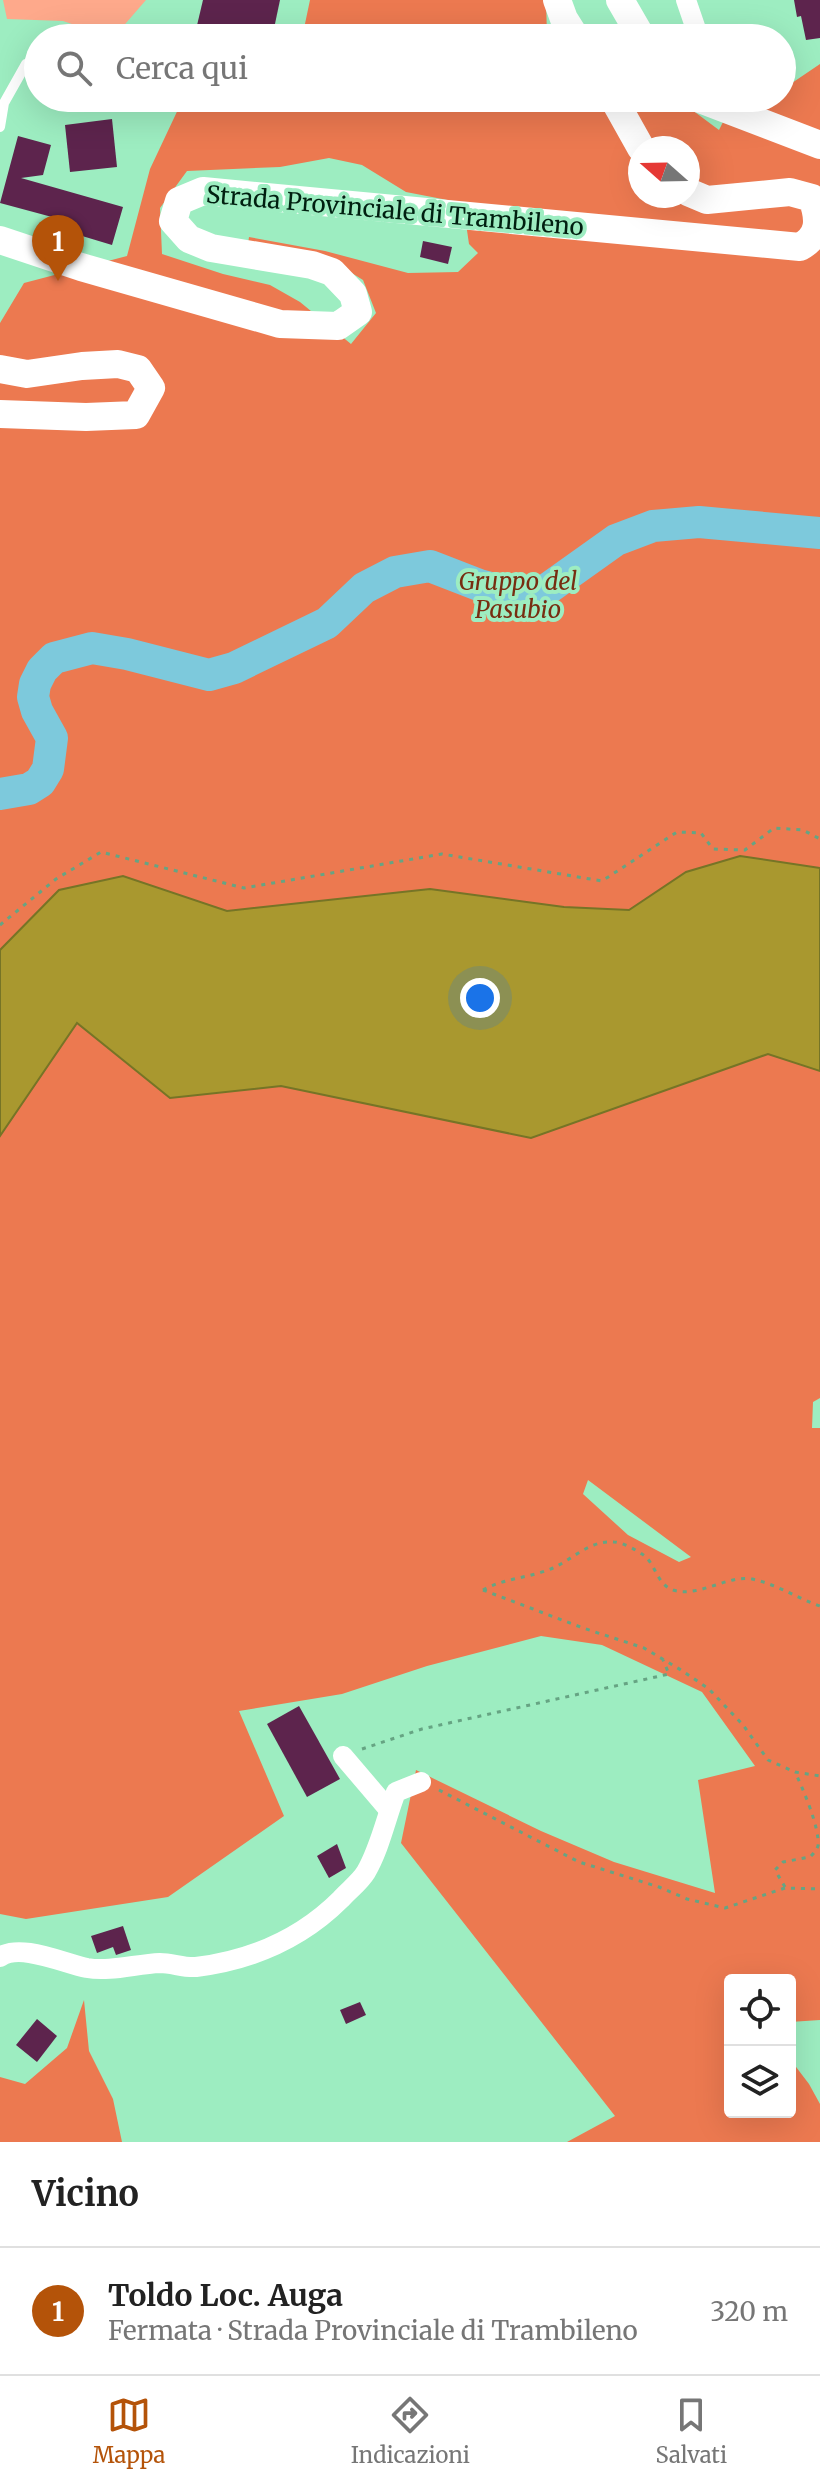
<!DOCTYPE html>
<html lang="it">
<meta charset="utf-8">
<style>
:root{--surface:#fff;--page:#f2f2f2;--text:#222;--muted:#767676;--line:#e0e0e0;--accent:#b45309}
body{margin:0;font-family:Merriweather,serif;background:var(--page);color:var(--text)}
.controls{position:absolute;right:24px;bottom:24px;display:grid;overflow:hidden;border-radius:8px;box-shadow:0 8px 32px #0002}
.controls button{width:72px;height:72px;display:grid;place-items:center;padding:0;border:0;border-bottom:2px solid var(--line);background:var(--surface);color:var(--text);font:40px sans-serif}
.compass{position:absolute;left:628px;top:136px;width:72px;height:72px;border-radius:50%;background:var(--surface);box-shadow:0 8px 32px #0002;rotate:290deg}
.you{position:absolute;left:480px;top:998px;width:28px;height:28px;margin:-20px;border:6px solid #fff;border-radius:50%;background:#1a73e8;box-shadow:0 0 0 12px #1a73e833}
.badge{display:grid;place-items:center;width:52px;height:52px;border-radius:50%;background:var(--accent);color:#fff;font-size:26px;font-weight:700}
.pin{position:absolute;translate:-50% -66px;filter:drop-shadow(0 2px 4px #0008)}
.pin::after{content:'';position:absolute;top:42px;width:28px;height:24px;background:inherit;clip-path:polygon(0 0,100% 0,50% 100%)}
.list{margin:0;padding:0;list-style:none}
h2{display:flex;justify-content:space-between;align-items:center;height:104px;margin:0;padding:0 32px;font-size:34px}
h2 small{font-size:26px;font-weight:400;color:var(--muted)}
.list li{display:grid;grid-template-columns:52px 1fr auto;gap:24px;align-items:center;box-sizing:border-box;height:128px;padding:0 32px;border-top:2px solid var(--line)}
.list b{display:block;font-size:30px;white-space:nowrap}
.list p{margin:0;font-size:26px;white-space:nowrap;color:var(--muted)}
.list em{font-size:26px;font-style:normal;color:var(--muted)}
.icon{flex:none;width:44px;height:44px;fill:none;stroke:currentColor;stroke-width:2;stroke-linecap:round;stroke-linejoin:round}
.map{position:relative;flex:none;width:820px;height:2142px;overflow:hidden}
.search{position:absolute;background:var(--surface);box-shadow:0 8px 32px #0002;left:24px;right:24px;top:24px;height:88px;display:flex;align-items:center;gap:20px;box-sizing:border-box;padding:0 28px;border-radius:44px;color:var(--muted);font-size:30px}
.sheet{height:232px;background:var(--surface)}
nav{display:flex;justify-content:space-around;align-items:center;box-sizing:border-box;height:112px;border-top:2px solid var(--line);background:var(--surface);font-size:22px;color:var(--muted)}
nav a{display:grid;justify-items:center;gap:4px}
nav .on{color:var(--accent)}
.map>svg:first-child{display:block}
</style>
<div class="map">
<svg width="820" height="2142" viewBox="0 0 820 2142">
<rect width="100%" height="100%" fill="#9dedc1"/>
<!-- green -->
<polygon fill="#fea98b" points="3,0 146,0 113,38 63,21 7,19"/>
<!-- forest -->
<g fill="#ec7950" fill-rule="evenodd">
<polygon points="310,0 546,0 547,36 551,38 302,38"/>
<path d="M820,64V868L740,856L686,872L629,910L564,907L430,889L227,911L123,876L59,890L0,950V323L24,283L127,256L150,169L182,101L288,98H676L719,130L735,98H782V87L789,85ZM640,148H688V196H640ZM329,158L362,165L406,192L463,203L469,244L478,253L458,272L408,273L325,251L249,237L248,244L342,267L363,280L376,313L351,344L300,302L270,285L223,274L162,254L160,208L187,171L280,167Z"/>
<path d="M77,1023L170,1098L281,1086L531,1138L769,1054L820,1071V1398L813,1402L812,1428H820V2020L790,2022V1980H730V2112H790V2059L809,2084L820,2104V2142H567L615,2116L401,1843L416,1770L541,1831L614,1862L715,1893L698,1780L755,1766L702,1692L602,1645L541,1636L427,1666L342,1694L239,1711L284,1816L168,1897L26,1919L0,1914V1136ZM588,1480L691,1557L679,1562L628,1535L583,1494Z"/>
<polygon points="84,2000 89,2051 113,2099 122,2142 0,2142 0,2077 25,2084 67,2048"/>
</g>
<!-- water -->
<polygon fill="#a9982f" stroke="#767426" stroke-width="2" points="740,856 820,868 820,1071 768,1054 531,1138 281,1086 170,1098 77,1023 0,1136 0,950 59,890 123,876 227,911 430,889 564,907 629,910 686,872"/>
<!-- building -->
<g fill="#5d244d">
<polygon points="203,0 280,0 272,38 194,38"/>
<polygon points="794,0 820,0 820,38 806,40 801,16 797,17"/>
<polygon points="112,119 117,167 70,172 65,125"/>
<polygon points="18,136 51,145 43,175 21,178 123,207 112,245 49,226 52,217 0,203"/>
<polygon points="423,241 452,247 448,264 420,257"/>
<polygon points="299,1706 340,1779 307,1797 267,1724"/>
<polygon points="337,1844 346,1868 329,1878 317,1856"/>
<polygon points="123,1926 131,1950 116,1955 113,1947 97,1953 91,1936"/>
<polygon points="360,2002 366,2015 346,2024 340,2010"/>
<polygon points="37,2019 57,2036 37,2062 16,2045"/>
</g>
<g fill="none" stroke-linecap="round" stroke-linejoin="round">
<!-- path -->
<g stroke="#66a483" stroke-width="3" stroke-dasharray="4 6" stroke-linecap="butt">
<polyline points="0,925 56,879 101,852 244,888 442,854 602,881 677,832 701,833 713,849 745,850 774,828 803,830 820,839"/>
<polyline points="483,1590 583,1628 644,1648 681,1670 709,1689 743,1725 768,1760 795,1772 820,1776"/>
<path d="M483,1590C504,1578 530,1578 553,1568C573,1559 590,1540 614,1542C622,1542 636,1550 642,1554C656,1563 656,1584 673,1590C699,1598 726,1575 752,1579C776,1584 797,1598 820,1606"/>
<polyline points="362,1749 422,1729 669,1674 663,1660"/>
<polyline points="439,1790 579,1862 659,1887 687,1899 725,1908 785,1888 820,1889"/>
<path d="M785,1887L775,1870L783,1862L810,1857C813,1854 816,1851 818,1846C820,1828 803,1789 795,1772"/>
</g>
<!-- lane -->
<polyline stroke="#fff" stroke-width="10" points="0,127 4,103 26,64 38,62"/>
<!-- street -->
<g stroke="#fff" stroke-width="20">
<polyline points="686,0 699,38"/>
<polyline points="343,1756 389,1810"/>
<path d="M0,1957C20,1943 63,1963 87,1968C110,1972 136,1964 160,1963C172,1963 184,1968 196,1967C252,1960 301,1939 341,1899C349,1890 360,1882 366,1872C380,1848 386,1818 396,1792L421,1782"/>
</g>
<!-- secondary -->
<g stroke="#fff" stroke-width="28">
<polyline points="557,0 564,19 576,38"/>
<polyline points="620,0 642,38"/>
<polyline points="613,98 641,148"/>
<polyline points="697,98 820,145"/>
<path d="M0,240L81,267L280,324L338,326L358,312L353,294L332,272L312,265L211,248L189,239L173,221L179,201L203,191L800,247C820,236 820,220 812,198L790,192L707,200L688,192"/>
<polyline points="0,369 27,374 82,366 118,364 138,369 151,388 136,415 86,417 0,414"/>
</g>
<!-- primary -->
<polyline stroke="#7dc9dc" stroke-width="32" points="0,794 29,789 40,782 48,769 52,738 37,711 33,697 35,684 42,670 54,658 92,648 127,654 209,675 234,668 327,623 364,588 395,572 430,566 479,585 516,595 543,592 616,540 653,526 699,522 820,533"/>
</g>
<g text-anchor="middle" stroke-width="8" stroke-linejoin="round" paint-order="stroke">
<!-- street labels -->
<g font-size="24" fill="#001f10" stroke="#9dedc1">
<text transform="translate(395 211) rotate(5)" y="8">Strada Provinciale di Trambileno</text>
</g>
<!-- park labels -->
<g font-size="24" font-style="italic" fill="#772d11" stroke="#9dedc1">
<text x="518" y="590">Gruppo del<tspan x="518" dy="28">Pasubio</tspan></text>
</g>
</g>
</svg>
<div class="controls">
<button><svg class="icon" aria-label="locate" viewBox="0 0 24 24"><circle cx="12" cy="12" r="6"/><path d="M12 2v4M12 18v4M2 12h4M18 12h4"/></svg></button>
<button><svg class="icon" aria-label="layers" viewBox="0 0 24 24"><path d="M12 4l9 5-9 5-9-5zM3 14l9 5 9-5"/></svg></button>
</div>
<svg class="compass" viewBox="-18 -18 36 36"><path d="M0-13l5 13h-10z" fill="#e53935"/><path d="M0 13l5-13h-10z" fill="#767676"/></svg>
<div class="you"></div>
<div class="pin badge" style="left:58px;top:281px">1</div>
<div class="search"><svg class="icon" aria-label="search" viewBox="0 0 24 24"><circle cx="10" cy="10" r="6"/><path d="M15 15l6 6"/></svg>Cerca qui</div>
</div>
<section class="sheet">
<h2>Vicino<small></small></h2>
<ul class="list">
<li><span class="badge">1</span><div><b>Toldo Loc. Auga</b><p>Fermata · Strada Provinciale di Trambileno</p></div><em>320 m</em></li>
</ul>
</section>
<nav>
<a class="on"><svg class="icon" aria-label="map" viewBox="0 0 24 24"><path d="M3 6l6-2 6 2 6-2v14l-6 2-6-2-6 2zM9 4v14M15 6v14"/></svg>Mappa</a>
<a><svg class="icon" aria-label="directions" viewBox="0 0 24 24"><path d="M12 3l9 9-9 9-9-9zM9 14v-3h6M13 9l2 2-2 2"/></svg>Indicazioni</a>
<a><svg class="icon" aria-label="saved" viewBox="0 0 24 24"><path d="M7 4h10v16l-5-4-5 4z"/></svg>Salvati</a>
</nav>
